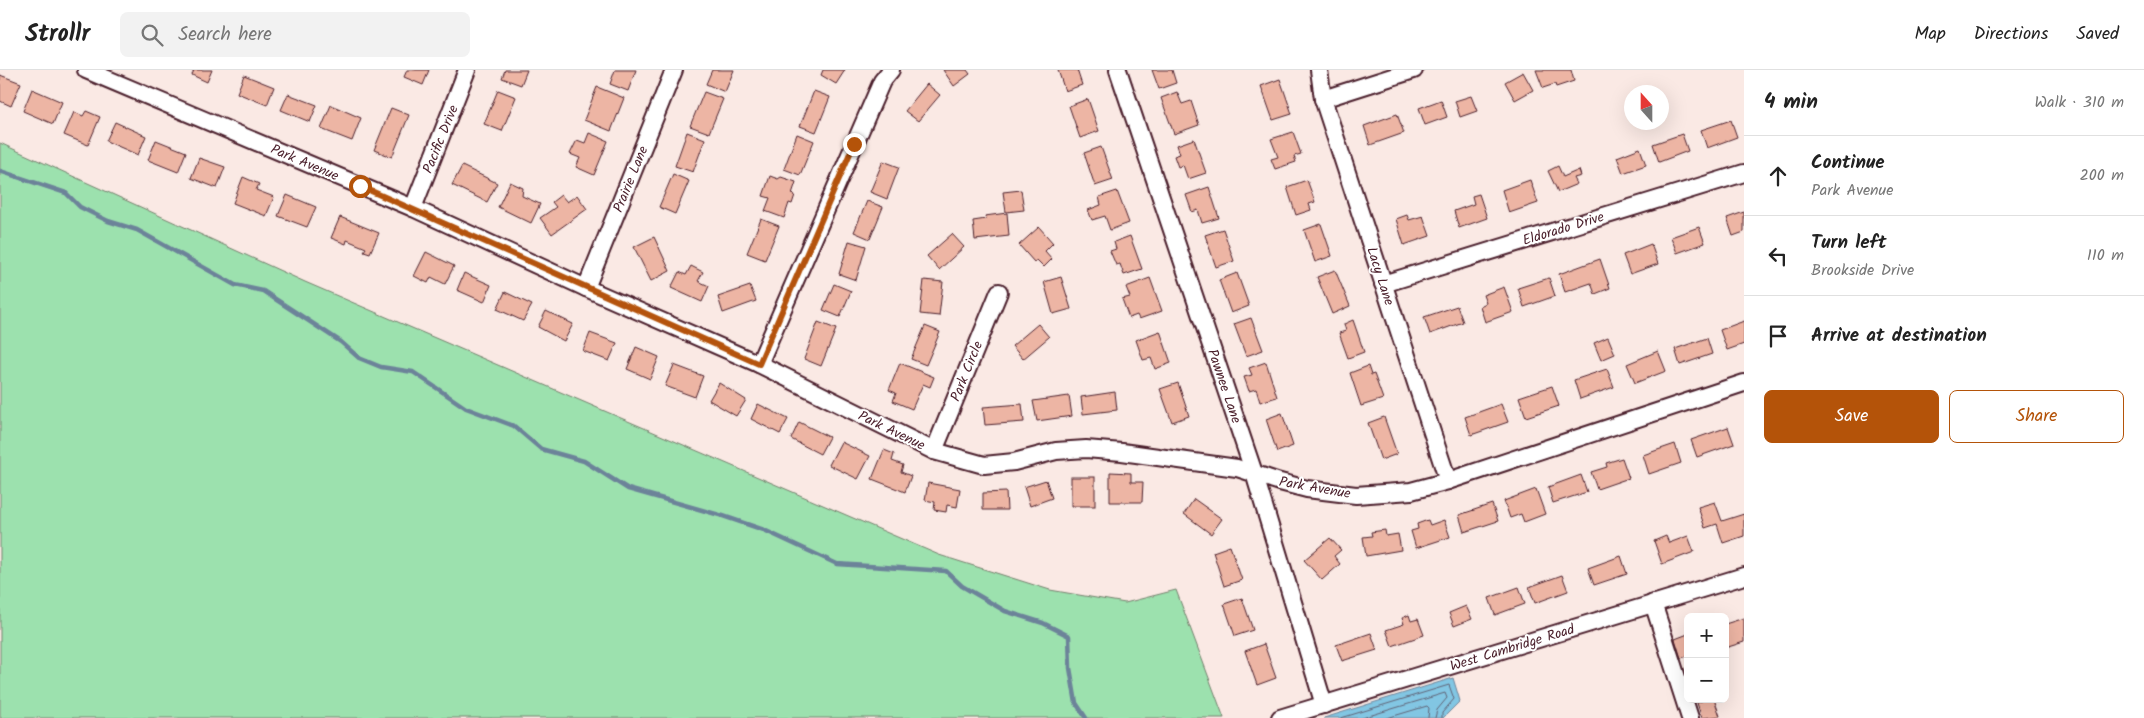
<!DOCTYPE html>
<meta charset="utf-8">
<style>
:root{--surface:#fff;--page:#f2f2f2;--text:#222;--muted:#767676;--line:#e0e0e0;--accent:#b45309}
body{margin:0;font-family:Kalam,sans-serif;background:var(--page);color:var(--text)}
.controls{position:absolute;right:15px;bottom:15px;display:grid;overflow:hidden;border-radius:8px;box-shadow:0 5px 20px #0002}
.controls button{width:45px;height:45px;display:grid;place-items:center;padding:0;border:0;border-bottom:1px solid var(--line);background:var(--surface);color:var(--text);font:25px sans-serif}
.compass{position:absolute;left:1624px;top:15px;width:45px;height:45px;border-radius:50%;background:var(--surface);box-shadow:0 5px 20px #0002;rotate:339deg}
.stop{position:absolute;width:15px;height:15px;margin:-11px;border:4px solid #b45309;border-radius:50%;background:#fff}
.stop.end{background:#b45309;border-color:#fff;box-shadow:0 1px 5px #0008}
.list{margin:0;padding:0;list-style:none}
h2{display:flex;justify-content:space-between;align-items:center;height:65px;margin:0;padding:0 20px;font-size:21px}
h2 small{font-size:16px;font-weight:400;color:var(--muted)}
.list li{display:grid;grid-template-columns:32px 1fr auto;gap:15px;align-items:center;box-sizing:border-box;height:80px;padding:0 20px;border-top:1px solid var(--line)}
.list b{display:block;font-size:19px;white-space:nowrap}
.list p{margin:0;font-size:16px;white-space:nowrap;color:var(--muted)}
.list em{font-size:16px;font-style:normal;color:var(--muted)}
.actions{display:flex;gap:10px;padding:15px 20px}
.actions a{flex:1;padding:11px 0;border:1px solid var(--accent);border-radius:8px;text-align:center;font-size:18px;color:var(--accent)}
.actions .main{background:var(--accent);color:#fff}
.icon{flex:none;width:28px;height:28px;fill:none;stroke:currentColor;stroke-width:2;stroke-linecap:round;stroke-linejoin:round}
.map{position:relative;flex:none;width:1744px;height:648px;overflow:hidden}
header{display:flex;align-items:center;gap:30px;box-sizing:border-box;height:70px;padding:0 25px;background:var(--surface);border-bottom:1px solid var(--line)}
header strong{font-size:24px}
nav{display:flex;gap:28px;margin-inline-start:auto;font-size:18px}
.search{width:350px;height:45px;background:var(--page);display:flex;align-items:center;gap:12px;box-sizing:border-box;padding:0 18px;border-radius:8px;color:var(--muted);font-size:19px}
main{display:flex}
aside{flex:1;background:var(--surface)}
.map>svg:first-child{display:block}
</style>
<header>
<strong>Strollr</strong>
<div class="search"><svg class="icon" aria-label="search" viewBox="0 0 24 24"><circle cx="10" cy="10" r="6"/><path d="M15 15l6 6"/></svg>Search here</div>
<nav><a>Map</a><a>Directions</a><a>Saved</a></nav>
</header>
<main>
<div class="map">
<svg width="1744" height="648" viewBox="0 0 1744 648">
<rect width="100%" height="100%" fill="#fae9e4"/>
<filter id="ink" filterUnits="userSpaceOnUse"><feTurbulence type="fractalNoise" baseFrequency=".02" numOctaves="2"/><feDisplacementMap in="SourceGraphic" scale="10" xChannelSelector="R" yChannelSelector="G"/><feConvolveMatrix kernelMatrix="1 2 1 2 8 2 1 2 1" color-interpolation-filters="sRGB"/></filter>
<g filter="url(#ink)">
<!-- green -->
<polygon fill="#9ce1ae" stroke="#73806c" points="0,73 305,212 939,485 1050,520 1125,533 1176,520 1224,648 0,648"/>
<!-- water -->
<polygon fill="#82c6e3" stroke="#6c8399" points="1453,608 1460,631 1443,648 1324,648"/>
<g fill="none" stroke-linecap="round" stroke-linejoin="round">
<!-- shore -->
<g stroke="#606275" stroke-width="1">
<polyline points="1341,648 1449,615 1454,629 1442,643 1442,648"/>
<polyline points="1362,648 1445,623 1447,628 1437,640 1435,648"/>
<polyline points="1387,648 1427,636 1429,638 1428,648"/>
</g>
<!-- stream -->
<polyline stroke="#6c8399" stroke-width="4.5" points="0,101 66,123 80,137 108,151 137,160 235,215 263,221 341,272 359,288 381,297 413,302 466,338 514,356 541,379 584,391 628,419 723,446 764,460 837,494 946,501 962,516 1005,541 1043,553 1069,566 1070,598 1076,633 1086,648"/>
</g>
<!-- building -->
<g fill="#edb5a4" stroke="#4a1f2b">
<polygon points="194,0 212,0 207,12 192,5"/>
<polygon points="407,0 429,0 423,15 404,7"/>
<polygon points="505,0 527,0 521,15 502,8"/>
<polygon points="615,0 636,0 628,21 610,14"/>
<polygon points="712,0 734,0 725,22 706,14"/>
<polygon points="823,0 845,0 836,14 821,5"/>
<polygon points="943,0 967,0 970,4 954,16"/>
<polygon points="1058,0 1077,0 1082,15 1065,21"/>
<polygon points="1152,0 1172,0 1176,13 1159,19"/>
<polygon points="1536,0 1571,0 1574,11 1556,17 1555,14 1543,18"/>
<polygon points="1523,2 1533,20 1515,30 1505,12"/>
<polygon points="0,5 21,13 11,36 0,31"/>
<polygon points="244,5 274,17 267,35 237,23"/>
<polygon points="1280,9 1292,44 1273,50 1261,16"/>
<polygon points="927,14 940,25 918,51 905,41"/>
<polygon points="597,17 624,28 611,61 584,50"/>
<polygon points="32,19 62,32 53,54 23,41"/>
<polygon points="498,20 516,27 502,61 484,54"/>
<polygon points="814,21 830,27 816,62 800,56"/>
<polygon points="704,22 723,29 709,63 690,56"/>
<polygon points="1177,22 1182,34 1191,31 1199,55 1174,64 1161,28"/>
<polygon points="288,24 317,35 310,52 281,40"/>
<polygon points="1471,26 1477,41 1460,47 1455,31"/>
<polygon points="1088,29 1099,61 1080,68 1069,36"/>
<polygon points="1441,30 1447,47 1425,55 1419,38"/>
<polygon points="331,35 361,48 352,71 321,59"/>
<polygon points="391,38 409,45 392,87 374,80"/>
<polygon points="86,41 100,47 88,75 64,65 74,42 83,46"/>
<polygon points="1397,44 1404,63 1370,75 1364,56"/>
<polygon points="1731,50 1737,67 1707,78 1701,60"/>
<polygon points="115,52 146,66 138,85 106,71"/>
<polygon points="687,62 705,69 693,102 675,96"/>
<polygon points="1293,62 1301,84 1294,86 1296,92 1275,99 1271,89 1278,87 1271,69"/>
<polygon points="589,63 608,71 594,105 576,97 580,88 570,84 577,70 585,73"/>
<polygon points="797,64 814,71 800,105 784,99"/>
<polygon points="1682,64 1688,81 1659,92 1653,74"/>
<polygon points="1194,69 1206,103 1188,109 1183,95 1178,97 1174,86 1180,84 1177,75"/>
<polygon points="156,70 186,82 178,102 148,90"/>
<polygon points="1101,77 1113,110 1095,116 1084,83"/>
<polygon points="1640,78 1646,95 1623,103 1617,87"/>
<polygon points="199,88 225,97 217,118 191,108"/>
<polygon points="883,91 899,97 887,129 870,122"/>
<polygon points="462,96 497,113 487,132 452,115"/>
<polygon points="1558,96 1563,107 1579,100 1581,106 1574,108 1577,114 1558,122 1548,101"/>
<polygon points="673,104 689,111 675,144 659,137"/>
<polygon points="770,106 778,109 781,107 796,112 792,124 795,125 792,134 789,133 784,148 765,141 770,128 763,126"/>
<polygon points="243,107 259,114 256,120 274,127 266,146 233,133"/>
<polygon points="1307,110 1315,132 1309,134 1311,140 1296,145 1287,117"/>
<polygon points="1530,110 1538,133 1509,143 1502,120"/>
<polygon points="510,112 523,118 522,126 540,134 531,153 498,137"/>
<polygon points="1209,117 1219,148 1202,153 1198,140 1192,142 1186,125"/>
<polygon points="1021,120 1024,140 1006,142 1003,122"/>
<polygon points="1117,121 1129,153 1110,160 1105,146 1092,150 1088,140 1101,135 1099,127"/>
<polygon points="1479,124 1487,148 1459,158 1454,141 1474,134 1472,126"/>
<polygon points="287,125 316,137 307,157 278,146"/>
<polygon points="561,125 567,132 577,125 587,139 552,164 540,148 556,137 552,132"/>
<polygon points="867,131 883,137 870,169 854,162"/>
<polygon points="1744,142 1744,162 1733,166 1727,148"/>
<polygon points="1007,143 1009,166 975,170 973,151 986,149 985,146"/>
<polygon points="1407,145 1409,150 1423,146 1430,166 1404,175 1396,149"/>
<polygon points="340,147 379,163 370,183 364,181 366,178 347,170 346,174 331,168"/>
<polygon points="761,149 779,156 765,190 747,183"/>
<polygon points="1321,154 1332,186 1315,192 1304,160"/>
<polygon points="1039,157 1053,173 1045,181 1052,189 1044,197 1037,190 1034,192 1019,175"/>
<polygon points="1699,157 1705,173 1677,183 1671,167"/>
<polygon points="1223,159 1234,191 1216,197 1205,165"/>
<polygon points="952,164 964,177 939,200 927,186"/>
<polygon points="1130,166 1142,199 1124,205 1120,194 1116,195 1110,181 1116,179 1114,172"/>
<polygon points="654,167 670,201 651,211 634,177"/>
<polygon points="849,171 866,176 856,210 839,204"/>
<polygon points="1651,174 1658,194 1630,204 1623,185"/>
<polygon points="426,182 454,196 445,214 431,207 428,213 414,206"/>
<polygon points="1600,189 1610,218 1595,224 1591,213 1565,222 1559,204"/>
<polygon points="691,196 703,202 698,211 709,216 702,232 671,218 679,202 686,205"/>
<polygon points="1335,200 1350,236 1332,244 1317,207"/>
<polygon points="464,203 491,215 484,232 457,220"/>
<polygon points="1237,203 1249,236 1231,243 1219,210"/>
<polygon points="1061,207 1071,239 1053,244 1044,212"/>
<polygon points="1150,208 1162,241 1139,249 1137,245 1129,248 1122,229 1130,227 1126,217"/>
<polygon points="1549,208 1555,226 1524,237 1518,218"/>
<polygon points="924,210 943,212 939,246 920,244"/>
<polygon points="834,214 851,221 840,247 823,240"/>
<polygon points="750,216 756,231 723,243 718,227"/>
<polygon points="1504,217 1513,242 1485,252 1480,236 1486,233 1483,225"/>
<polygon points="505,222 532,235 523,251 497,239"/>
<polygon points="1457,236 1463,252 1430,264 1424,247"/>
<polygon points="546,241 573,254 564,271 538,257"/>
<polygon points="1251,248 1263,280 1246,286 1234,254"/>
<polygon points="1353,250 1364,282 1348,288 1339,263 1346,261 1344,254"/>
<polygon points="1744,251 1744,274 1727,280 1720,260"/>
<polygon points="818,252 836,259 821,296 804,289"/>
<polygon points="1038,254 1049,267 1023,289 1012,276"/>
<polygon points="925,256 940,262 926,295 911,289"/>
<polygon points="1160,261 1171,293 1155,299 1151,288 1143,290 1136,270"/>
<polygon points="590,263 617,273 609,291 583,281"/>
<polygon points="1608,267 1615,284 1601,290 1594,273"/>
<polygon points="1707,268 1712,284 1680,295 1675,279"/>
<polygon points="636,277 659,287 650,309 627,299"/>
<polygon points="1658,281 1666,301 1635,313 1627,294"/>
<polygon points="1266,292 1277,327 1260,332 1256,319 1249,321 1244,307 1252,305 1249,298"/>
<polygon points="900,293 934,307 930,317 923,314 912,339 893,331 896,323 889,320"/>
<polygon points="674,295 703,306 695,327 665,316"/>
<polygon points="1368,296 1371,305 1374,304 1383,329 1361,336 1350,303"/>
<polygon points="1607,299 1614,317 1580,329 1574,310"/>
<polygon points="719,313 746,330 736,346 709,330"/>
<polygon points="1178,313 1189,346 1172,352 1160,319"/>
<polygon points="1552,316 1559,336 1526,347 1519,327"/>
<polygon points="1115,322 1117,340 1083,344 1081,327"/>
<polygon points="1069,326 1072,346 1037,351 1033,331"/>
<polygon points="758,334 788,349 780,364 751,349"/>
<polygon points="1022,334 1024,352 985,355 983,337"/>
<polygon points="1501,334 1508,352 1471,365 1465,347"/>
<polygon points="1282,343 1293,376 1277,382 1266,349"/>
<polygon points="1384,347 1397,384 1381,390 1368,353"/>
<polygon points="799,352 829,367 820,384 791,369"/>
<polygon points="1728,357 1734,374 1697,387 1691,370"/>
<polygon points="841,372 870,386 858,409 829,395"/>
<polygon points="1675,374 1681,393 1649,404 1643,385"/>
<polygon points="884,380 894,384 892,391 903,395 901,402 911,406 905,422 872,409"/>
<polygon points="1622,388 1629,408 1597,419 1591,402 1607,397 1606,393"/>
<polygon points="1110,402 1131,403 1131,412 1143,412 1142,432 1110,432"/>
<polygon points="1581,405 1587,422 1553,433 1548,417"/>
<rect x="1071" y="407" width="24" height="29"/>
<polygon points="1046,410 1052,428 1030,436 1024,417"/>
<polygon points="928,413 960,419 957,437 947,435 946,442 934,440 935,432 925,430"/>
<polygon points="1536,419 1545,444 1524,452 1521,444 1510,448 1504,431"/>
<polygon points="1006,422 1007,440 983,440 983,423"/>
<polygon points="1194,429 1222,449 1211,464 1184,444"/>
<polygon points="1715,432 1722,451 1744,444 1744,466 1723,473 1717,454 1705,458 1698,437"/>
<polygon points="1492,434 1498,451 1464,462 1459,445"/>
<polygon points="1428,450 1430,455 1444,450 1450,467 1416,478 1411,461 1418,459 1417,454"/>
<polygon points="1385,460 1386,466 1398,464 1401,480 1366,486 1363,467 1372,466 1371,462"/>
<polygon points="1666,466 1669,473 1688,466 1694,482 1662,494 1654,471"/>
<polygon points="1330,468 1341,480 1334,486 1340,494 1322,510 1304,490"/>
<polygon points="1230,476 1242,510 1224,516 1213,482"/>
<polygon points="1621,486 1627,504 1594,515 1588,498"/>
<polygon points="1562,505 1568,521 1535,533 1529,517"/>
<polygon points="1519,517 1525,534 1495,545 1489,528"/>
<polygon points="1242,528 1253,560 1235,566 1224,534"/>
<polygon points="1466,536 1472,549 1454,556 1449,543"/>
<polygon points="1409,545 1411,551 1418,549 1424,565 1392,576 1386,560 1404,554 1402,548"/>
<polygon points="1744,548 1744,572 1725,578 1725,554"/>
<polygon points="1371,563 1377,580 1342,591 1336,575"/>
<polygon points="1688,564 1688,586 1681,588 1675,569"/>
<polygon points="1264,574 1276,608 1257,615 1245,581"/>
<polygon points="1706,629 1714,629 1720,646 1702,648 1697,633"/>
</g>
<g fill="none" stroke-linecap="round" stroke-linejoin="round">
<defs>
<g id="minor">
<polyline points="86,0 413,138 586,218 759,294 934,381 984,395 1014,392 1056,381 1086,379 1122,382 1237,398 1280,412 1307,419 1356,425 1411,421 1448,411 1744,313"/>
<polyline points="1118,0 1254,403 1324,635"/>
<polyline points="1319,0 1323,29 1448,411"/>
<polyline points="1323,29 1414,0"/>
<polyline points="413,138 467,0"/>
<polyline points="1383,214 1744,103"/>
<polyline points="586,218 674,0"/>
<polyline points="759,294 882,11 891,0"/>
<polyline points="934,381 999,222"/>
<polyline points="1653,533 1690,648"/>
<polyline points="1280,648 1744,506"/>
</g>
</defs>
<!-- minor casing -->
<use href="#minor" stroke="#4a1f2b" stroke-width="20"/>
<!-- minor -->
<use href="#minor" stroke="#fff" stroke-width="16"/>
</g>
</g>
<g fill="none" stroke-linecap="round" stroke-linejoin="round" filter="url(#ink)">
<!-- route -->
<polyline stroke="#b45309" stroke-width="6" points="360,116 759,294 854,74"/>
</g>
<g text-anchor="middle" stroke-width="4" stroke-linejoin="round" paint-order="stroke">
<!-- street labels -->
<g font-size="14" fill="#4a1f2b" stroke="#fff">
<text transform="translate(440 69) rotate(-68)" y="5">Pacific Drive</text>
<text transform="translate(305 92) rotate(23)" y="5">Park Avenue</text>
<text transform="translate(630 109) rotate(-68)" y="5">Prairie Lane</text>
<text transform="translate(1563 158) rotate(-17)" y="5">Eldorado Drive</text>
<text transform="translate(1381 206) rotate(72)" y="5">Lacy Lane</text>
<text transform="translate(966 301) rotate(-68)" y="5">Park Circle</text>
<text transform="translate(1225 316) rotate(71)" y="5">Pawnee Lane</text>
<text transform="translate(892 360) rotate(26)" y="5">Park Avenue</text>
<text transform="translate(1315 417) rotate(10)" y="5">Park Avenue</text>
<text transform="translate(1512 577) rotate(-17)" y="5">West Cambridge Road</text>
</g>
</g>
</svg>
<div class="controls">
<button>+</button>
<button>−</button>
</div>
<svg class="compass" viewBox="-18 -18 36 36"><path d="M0-13l5 13h-10z" fill="#e53935"/><path d="M0 13l5-13h-10z" fill="#767676"/></svg>
<div class="stop" style="left:360px;top:116px"></div>
<div class="stop end" style="left:854px;top:74px"></div>
</div>
<aside>
<h2>4 min<small>Walk · 310 m</small></h2>
<ul class="list">
<li><svg class="icon" aria-label="ahead" viewBox="0 0 24 24"><path d="M12 20V5M6 11l6-6 6 6"/></svg><div><b>Continue</b><p>Park Avenue</p></div><em>200 m</em></li>
<li><svg class="icon" aria-label="left" viewBox="0 0 24 24"><path d="M17 20v-9H6M10 6l-5 5 5 5"/></svg><div><b>Turn left</b><p>Brookside Drive</p></div><em>110 m</em></li>
<li><svg class="icon" aria-label="arrive" viewBox="0 0 24 24"><path d="M6 21V4h12l-3 4 3 4H6"/></svg><div><b>Arrive at destination</b></div></li>
</ul>
<div class="actions"><a class="main">Save</a><a>Share</a></div>
</aside>
</main>
